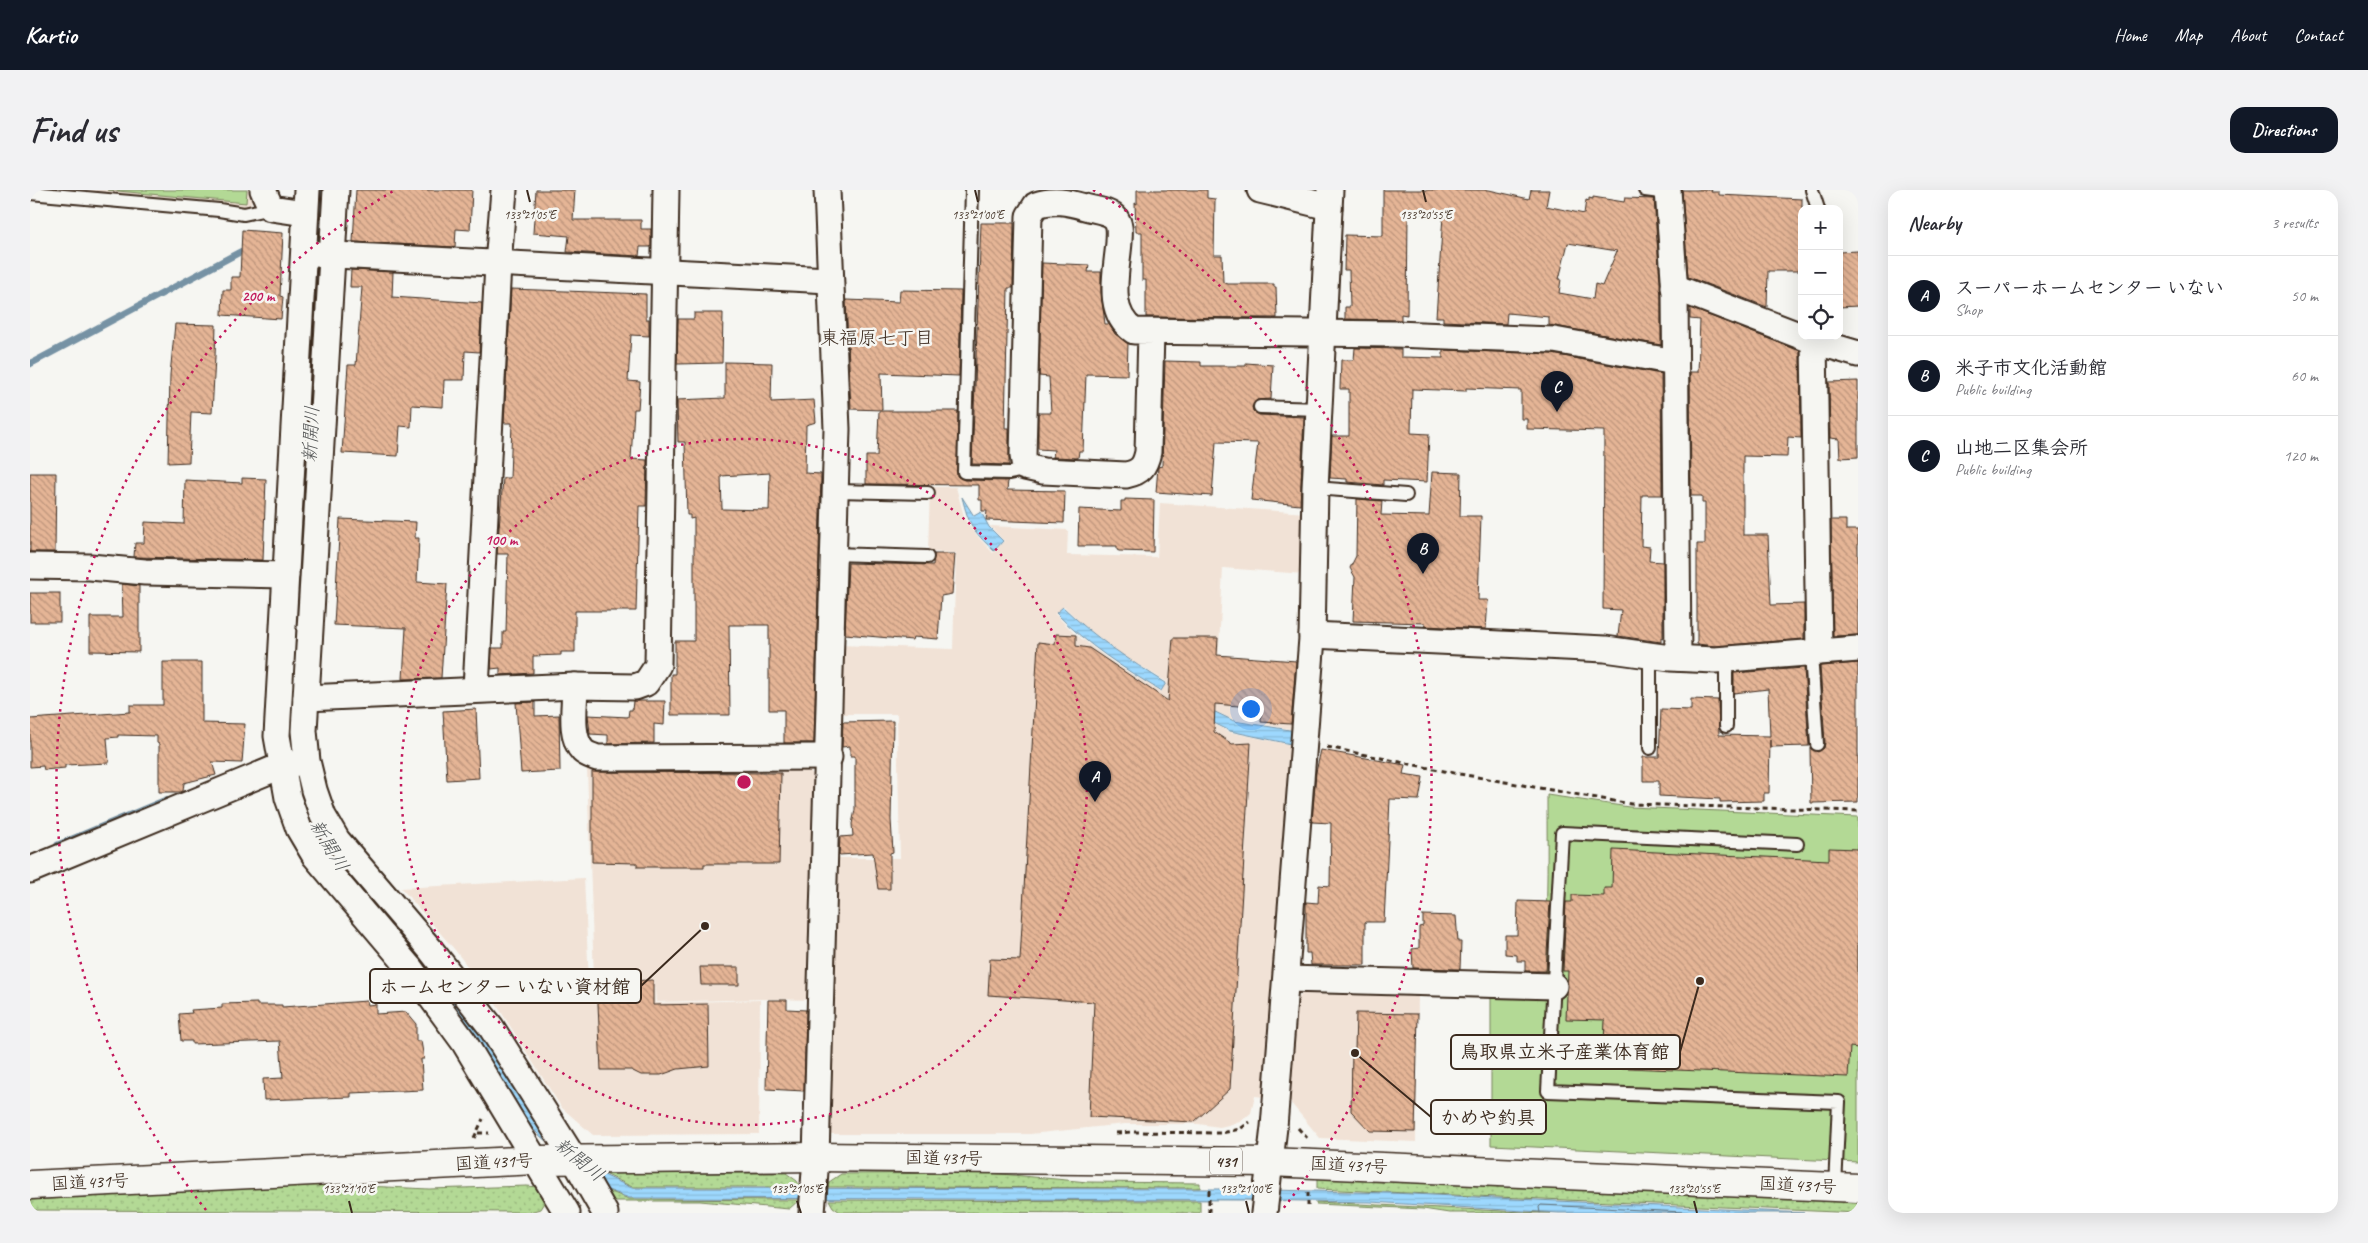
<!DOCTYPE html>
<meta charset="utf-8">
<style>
:root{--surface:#fff;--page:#f2f2f3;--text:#2b2b33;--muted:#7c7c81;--line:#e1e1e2;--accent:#111827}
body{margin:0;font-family:Caveat,"Klee One",sans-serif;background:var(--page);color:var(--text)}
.controls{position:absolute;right:15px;top:15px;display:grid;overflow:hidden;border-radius:10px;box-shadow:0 5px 20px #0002}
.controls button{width:45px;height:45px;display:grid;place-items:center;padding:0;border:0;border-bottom:1px solid var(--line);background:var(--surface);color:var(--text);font:25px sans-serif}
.you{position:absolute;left:1220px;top:518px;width:18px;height:18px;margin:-12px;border:4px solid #fff;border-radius:50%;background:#1a73e8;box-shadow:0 0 0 8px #1a73e833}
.badge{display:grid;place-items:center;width:32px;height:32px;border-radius:50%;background:var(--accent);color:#fff;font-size:16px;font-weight:700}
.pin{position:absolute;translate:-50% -41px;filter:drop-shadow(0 1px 2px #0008)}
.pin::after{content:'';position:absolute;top:26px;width:18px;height:15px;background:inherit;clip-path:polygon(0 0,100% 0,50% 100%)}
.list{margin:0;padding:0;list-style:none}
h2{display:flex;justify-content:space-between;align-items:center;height:65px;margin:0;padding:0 20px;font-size:21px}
h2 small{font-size:16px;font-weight:400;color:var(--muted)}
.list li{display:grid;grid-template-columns:32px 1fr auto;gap:15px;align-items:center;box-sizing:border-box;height:80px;padding:0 20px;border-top:1px solid var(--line)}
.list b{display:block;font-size:19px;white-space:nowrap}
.list p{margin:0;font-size:16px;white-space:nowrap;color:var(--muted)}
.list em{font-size:16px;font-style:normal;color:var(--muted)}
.icon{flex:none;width:28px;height:28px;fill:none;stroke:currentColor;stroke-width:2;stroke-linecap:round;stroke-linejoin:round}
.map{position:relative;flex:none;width:1828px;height:1023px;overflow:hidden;border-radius:15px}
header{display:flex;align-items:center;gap:30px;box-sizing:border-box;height:70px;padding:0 25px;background:var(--accent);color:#fff}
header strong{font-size:24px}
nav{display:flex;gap:28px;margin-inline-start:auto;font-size:18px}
.intro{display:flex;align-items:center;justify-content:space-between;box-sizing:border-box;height:120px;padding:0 30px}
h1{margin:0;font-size:35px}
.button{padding:12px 22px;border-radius:15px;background:var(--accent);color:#fff;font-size:18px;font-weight:700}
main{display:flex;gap:30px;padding:0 30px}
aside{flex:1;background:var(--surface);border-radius:15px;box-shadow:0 5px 20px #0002}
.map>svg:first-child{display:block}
</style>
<header>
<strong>Kartio</strong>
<nav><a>Home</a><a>Map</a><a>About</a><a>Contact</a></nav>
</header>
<div class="intro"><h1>Find us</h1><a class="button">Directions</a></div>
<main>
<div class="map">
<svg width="1828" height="1023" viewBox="0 0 1828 1023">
<defs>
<pattern id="grass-dots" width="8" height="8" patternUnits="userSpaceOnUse" patternTransform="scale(1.25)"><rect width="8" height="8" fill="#b3d995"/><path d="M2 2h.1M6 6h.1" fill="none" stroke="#9bba80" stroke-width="1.8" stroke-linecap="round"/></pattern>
<pattern id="water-rules" width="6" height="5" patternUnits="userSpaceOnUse" patternTransform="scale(1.25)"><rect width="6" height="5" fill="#9dd8fe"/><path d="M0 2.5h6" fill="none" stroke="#88bad9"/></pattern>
<pattern id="building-back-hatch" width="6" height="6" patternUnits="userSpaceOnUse" patternTransform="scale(1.25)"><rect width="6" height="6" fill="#e5b596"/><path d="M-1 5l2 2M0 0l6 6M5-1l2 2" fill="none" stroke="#bb937a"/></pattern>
</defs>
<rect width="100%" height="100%" fill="#f6f6f2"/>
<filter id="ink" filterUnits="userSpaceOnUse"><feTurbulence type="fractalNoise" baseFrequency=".02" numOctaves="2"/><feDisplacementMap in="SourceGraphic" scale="10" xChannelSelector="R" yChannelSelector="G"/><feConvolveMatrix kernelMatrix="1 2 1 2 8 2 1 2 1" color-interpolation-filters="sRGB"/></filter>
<g filter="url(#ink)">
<!-- built -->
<g fill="#f1e2d6" fill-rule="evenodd">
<polygon points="17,0 222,0 221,18"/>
<path d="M900,297H926L935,330L949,348L963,363L974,351L960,336L1038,340L1037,365L1127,367L1130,313L1276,323L1274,384L1193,378L1187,497L1269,504L1267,540L1204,530L1178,518L1173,528L1199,542L1266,556L1252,777L1240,809L1235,907L1225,906L1221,923L1210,932L1190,937L1168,934H1095L1000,944H795L805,668H870L867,524H807L808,455L923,459L926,363L898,362ZM1034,416L1052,434L1094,466L1137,492L1131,502L1085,474L1044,443L1025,424Z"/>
<polygon points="557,577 778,579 792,594 788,810 731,809 626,812 624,788 625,813 730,810 729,944 563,945 531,917 468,817 425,760 371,698 554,688 559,791 601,789 564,790"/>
<polygon points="1272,804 1388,806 1386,952 1290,948 1260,912 1264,813"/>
</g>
<!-- grass -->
<g fill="url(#grass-dots)" stroke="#77825a">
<polygon points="578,983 756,983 767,991 770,997 602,997 575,984"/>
<polygon points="960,983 1058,992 1170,993 1170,998 798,997 799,992 811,984"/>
<polygon points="1287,986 1795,1009 1828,1013 1828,1023 1287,999"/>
<polygon points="294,994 399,999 497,996 507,997 517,1008 510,1019 500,1022 0,1020 0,1010"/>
<polygon points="566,996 599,1009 769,1010 759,1019 670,1011 580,1011"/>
<polygon points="799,1010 1170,1011 1170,1023 810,1022 803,1017"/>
<polygon points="1286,1012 1493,1022 1521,1023 1419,1023 1393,1019 1286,1014"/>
</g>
<!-- park -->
<g fill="#b3d995" stroke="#77825a">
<polygon points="77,0 217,0 216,13"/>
<path d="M1517,605L1599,617L1828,627V972L1461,955V806L1509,807C1519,741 1517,673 1517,605Z"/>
</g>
<!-- water -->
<g fill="url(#water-rules)" stroke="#7692a4">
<polygon points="285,0 299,0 273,590 419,794 508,926 574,985 602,998 1201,999 1362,1003 1774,1023 1529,1023 1340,1012 1212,1010 599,1008 565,995 498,935 329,710 270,622 255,548"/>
<path d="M932,307L944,326L951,322L959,337L973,351L964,361C942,340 939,335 932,307Z"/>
<path d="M1033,417C1064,447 1099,470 1136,493L1131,501C1093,478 1057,455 1026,423Z"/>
<polygon points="1179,519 1204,531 1266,541 1265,555 1200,541 1174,528"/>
</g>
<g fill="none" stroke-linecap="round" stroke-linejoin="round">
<!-- shore -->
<polyline stroke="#627078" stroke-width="1" points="1510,1023 1509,1017 1511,1015 1673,1023"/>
<!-- stream -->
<g stroke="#7692a4" stroke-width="7">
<polyline points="0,174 210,62"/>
<polyline points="28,655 136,610"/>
</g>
</g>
<!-- building -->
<g fill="url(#building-back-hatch)" stroke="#3b2a1e" fill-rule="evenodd">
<polygon points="326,0 442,0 440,40 426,39 425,57 323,52"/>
<polygon points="506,0 545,0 543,30 611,30 611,39 621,39 621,57 610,57 609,66 537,62 539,46 503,43"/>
<polygon points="1107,0 1177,0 1177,8 1185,9 1184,65 1192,65 1193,92 1198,94 1244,94 1244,97 1246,97 1247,128 1116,127 1116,90 1112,90 1112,42 1106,42 1105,13 1107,14"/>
<path d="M1353,0H1459L1499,9L1501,0H1519L1516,16L1554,24L1556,10L1559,11V8L1563,9V7L1594,12L1595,8L1624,9L1631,104V155L1519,135V127L1477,123L1476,134L1413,131V127H1406L1413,26L1378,22L1377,125L1371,124V130L1315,129V117H1320L1319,80H1314L1315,45L1353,46ZM1538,53L1587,61L1572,96L1565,94L1563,109L1529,103L1531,89H1529Z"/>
<polygon points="1652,0 1682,0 1681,2 1689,2 1689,5 1772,9 1772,81 1738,81 1737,117 1658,87"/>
<polygon points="951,33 984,33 983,98 978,98 975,238 979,238 979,275 942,274"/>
<polygon points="212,40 253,43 250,106 253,107 251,129 192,125 193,100 201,100 201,87 210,87"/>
<polygon points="1828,61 1828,116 1809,117 1809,62"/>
<polygon points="1012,73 1059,75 1058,82 1071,82 1071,101 1075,134 1079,134 1085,144 1098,153 1097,185 1056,184 1053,261 1049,261 1048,268 1023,267 1024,260 1008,259 1008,223 1021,223 1019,187 1009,186"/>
<polygon points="321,80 363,82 362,107 452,113 449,162 435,161 434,190 414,190 413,217 382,215 381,237 370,236 368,266 312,263 318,175 326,175 332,97 320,97"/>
<polygon points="481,99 616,104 616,129 619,129 619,146 601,145 598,191 610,192 608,219 604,219 601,269 617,270 616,316 609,316 606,421 545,421 545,462 531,462 531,465 503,466 503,483 470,485 470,478 461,479 462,458 473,458 473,442 476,442 478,364 467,364 473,288 480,288 482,233 474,233"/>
<polygon points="870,100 931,101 929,186 851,183 852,220 821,219 816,110 869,112"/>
<polygon points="1660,118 1770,161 1771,248 1758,247 1757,267 1713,266 1713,345 1738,345 1741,415 1774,414 1774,449 1685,456 1667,454 1667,354 1675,354 1675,313 1672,313 1672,306 1661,306 1660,182 1668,182 1670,130 1660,129"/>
<polygon points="664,123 693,123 692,173 647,174 648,129 664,129"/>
<polygon points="145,134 186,135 185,167 182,223 161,222 159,272 138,273 140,185"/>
<polygon points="1325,158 1371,159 1371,167 1413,168 1413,160 1522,164 1631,184 1632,305 1612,305 1611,356 1620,357 1619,371 1633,372 1633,448 1631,447 1631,452 1588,446 1591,420 1573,419 1574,241 1497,239 1497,229 1491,229 1491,200 1436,198 1436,201 1382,199 1381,243 1399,244 1397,292 1353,290 1353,295 1317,292 1317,289 1300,288 1302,246 1319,246 1319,199 1310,199 1311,170 1324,170"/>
<polygon points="1135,171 1171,172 1171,176 1216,176 1216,173 1243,175 1241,209 1227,210 1222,217 1223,221 1229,225 1274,227 1270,315 1221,310 1228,253 1186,252 1182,306 1126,302 1128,277 1132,276"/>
<path d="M695,172L742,173L741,212L784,210L786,232L776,235L775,283L791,284L784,553H754V520H739V435H699L700,525H641V484H645V451H664V328L660,329V325H657L655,252H648L647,210L695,208ZM740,283L739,320L692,319L691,286Z"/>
<polygon points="1828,191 1828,267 1810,268 1809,249 1800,248 1799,192"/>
<polygon points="849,221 928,221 927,286 934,290 978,291 977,300 1035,301 1034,333 956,330 957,321 952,321 952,310 949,310 949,295 836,294 836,266 847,266"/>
<polygon points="1402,282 1431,283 1430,326 1451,326 1448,410 1458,410 1456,439 1395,436 1395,433 1323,431 1325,387 1320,378 1326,366 1327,309 1352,311 1351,325 1399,326"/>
<polygon points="0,283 26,283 25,362 0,362"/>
<polygon points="212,288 236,289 233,370 104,367 105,353 114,353 115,332 154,334 155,290 212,293"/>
<polygon points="1095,309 1124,310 1123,362 1089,361 1087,360 1087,356 1048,356 1049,319 1091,321 1091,311 1095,311"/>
<polygon points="310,329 386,332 385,348 389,348 387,392 417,394 411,488 373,489 376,438 304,435"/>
<polygon points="1801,330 1816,330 1816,340 1828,340 1828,445 1803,446"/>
<polygon points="904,364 925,364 922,404 911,406 908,449 883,447 882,450 815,444 818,373 903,375"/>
<polygon points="92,394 109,396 109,462 60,461 60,427 93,427"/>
<rect x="0" y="403" width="30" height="29"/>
<polygon points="1026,444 1046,445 1046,456 1059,458 1138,511 1143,448 1188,448 1187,465 1266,471 1261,534 1231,532 1232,518 1185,514 1184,542 1202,554 1221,553 1200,899 1164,932 1059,927 1064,812 958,805 960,769 990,770 1008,452 1025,454"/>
<polygon points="133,472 172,472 172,533 215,534 212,573 182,572 186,585 154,593 153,601 151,602 129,602 129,554 127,553 127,546 88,545 88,547 77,548 79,573 35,575 35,578 14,580 13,576 0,577 0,529 100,522 100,515 133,515"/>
<polygon points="1828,473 1828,612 1781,613 1780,558 1788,562 1794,558 1795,553 1790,476"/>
<polygon points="1774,478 1779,556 1740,557 1740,549 1739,603 1734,603 1734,611 1690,612 1690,609 1629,606 1629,591 1613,591 1613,567 1629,567 1631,519 1661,520 1661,509 1688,510 1689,545 1740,546 1738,499 1704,503 1704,483"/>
<polygon points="603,511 635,511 634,535 624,534 624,553 578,554 578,545 560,544 558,525 598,527 599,520 602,520"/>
<polygon points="505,512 505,526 529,525 530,581 491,583 486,513"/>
<polygon points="446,519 449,588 417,590 413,521"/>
<polygon points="863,531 861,630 863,662 860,663 860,699 848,699 843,663 809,665 810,647 823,646 822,634 825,620 825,566 820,566 820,556 812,557 813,532"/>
<polygon points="1291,560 1375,575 1373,584 1393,587 1389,610 1360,609 1354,732 1335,732 1335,775 1281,775 1280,763 1276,763 1276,712 1288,713 1289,695 1300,696 1301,633 1282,632 1286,582"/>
<polygon points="562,582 751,583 749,674 674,674 674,677 607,677 607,673 562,672"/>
<polygon points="1799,658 1828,659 1828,858 1820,857 1818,887 1573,877 1575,830 1536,829 1538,781 1533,781 1536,712 1542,712 1542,705 1574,706 1574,698 1582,698 1583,660 1799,670"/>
<polygon points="1488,711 1520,712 1516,781 1495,781 1495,771 1487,771 1487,765 1475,764 1475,745 1487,745"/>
<polygon points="1393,725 1426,726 1428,752 1431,752 1430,779 1383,778 1382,759 1389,758 1389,737 1393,736"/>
<polygon points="670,777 709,777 709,795 671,795"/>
<polygon points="623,790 623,815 678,814 679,876 648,879 631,885 611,885 601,880 571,880 567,792"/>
<polygon points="738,810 757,810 757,819 776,820 774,901 736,899"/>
<polygon points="337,811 338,815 346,814 346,824 376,822 386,834 386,851 391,851 394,869 391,869 393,900 321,903 321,907 234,910 233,889 253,888 250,851 162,854 162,851 151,851 149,824 162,823 161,820 192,818 192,814 227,813 227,815 252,815 252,817"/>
<polygon points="1326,823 1388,824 1385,942 1340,941 1321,921 1322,860 1325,860"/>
</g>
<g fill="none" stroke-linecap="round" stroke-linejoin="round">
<defs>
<g id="lane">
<polyline points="942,0 934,282 980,283 999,279"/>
<polyline points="1615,0 1638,3"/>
<polyline points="1782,0 1788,19"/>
<polyline points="0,3 189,20 214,24 241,18"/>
<polyline points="1230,217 1289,219"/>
<polyline points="1285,298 1376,305"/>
<polyline points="805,301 898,303"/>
<polyline points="804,364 897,367"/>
<polyline points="1781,463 1787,554"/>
<polyline points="1696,536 1696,470"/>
<polyline points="1620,558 1620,465"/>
<polyline points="1767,654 1532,643 1518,901 1809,912 1805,997"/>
</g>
<g id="street">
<polyline points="233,0 241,18 275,23"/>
<polyline points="277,0 247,546 258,608 269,639 285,666 379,777 434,852 537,1023"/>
<polyline points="306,0 274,541 277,571 284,600 293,626 307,650 400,759 461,837 544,969 575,1023"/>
<polyline points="1230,0 1299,17"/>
<polyline points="1638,0 1645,103 1648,468"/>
<polyline points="285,64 799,90"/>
<polyline points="1644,97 1784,151 1789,462"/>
<path d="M1121,142L1118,262C1115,276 1111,282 1096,285L1013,281L995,277L993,266L999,26L1006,15C1023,9 1038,12 1055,17C1065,20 1080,21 1086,29C1091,36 1089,45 1089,52C1087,81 1075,122 1104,141L1365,144L1524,150L1645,172"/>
<polyline points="1784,151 1828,164"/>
<polyline points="0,376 60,377 115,382 256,385"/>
<polyline points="1282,445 1575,459 1640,468 1685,470 1828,459"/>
<path d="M545,496C545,514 539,547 553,561C556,564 562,566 567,568L799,567"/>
<polyline points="446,499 468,74 474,0"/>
<polyline points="276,508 545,496 605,497 616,493 628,475 636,0"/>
<polyline points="0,680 251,576 267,573"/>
<polyline points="1257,789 1524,796"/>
<polyline points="782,1023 786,967 807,239 797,0"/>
<polyline points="1234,1023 1244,937 1282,448 1285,298 1300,0"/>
</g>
<polyline id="highway" points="0,995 507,970 786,967 1239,972 1828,998"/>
</defs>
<!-- lane casing -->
<use href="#lane" stroke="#3b2a1e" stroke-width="16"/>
<!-- street casing -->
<use href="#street" stroke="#3b2a1e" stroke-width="29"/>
<!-- highway casing -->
<use href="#highway" stroke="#3b2a1e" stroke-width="31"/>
<!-- path -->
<g stroke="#3b2a1e" stroke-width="3" stroke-dasharray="5 4" stroke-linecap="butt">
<polyline points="1297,557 1424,583 1601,614 1828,621"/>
<polyline points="1268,938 1277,948"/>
<polyline points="448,943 459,943"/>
<polyline points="1086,943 1102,942 1192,943 1210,939 1220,932"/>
<polyline points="444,948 453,929"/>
<polyline points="1278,1016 1278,999"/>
<polyline points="1179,1023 1179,996"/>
</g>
<!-- lane -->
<use href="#lane" stroke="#f6f6f2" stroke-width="12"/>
<!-- street -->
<use href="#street" stroke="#f6f6f2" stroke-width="25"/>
<!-- highway -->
<use href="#highway" stroke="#f6f6f2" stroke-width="28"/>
</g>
</g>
<!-- ticks -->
<path fill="none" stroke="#3b2a1e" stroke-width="2" d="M497,0L500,12M945,0L948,12M1393,0L1396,12M319,1011L322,1023M767,1011L771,1023M1216,1011L1219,1023M1664,1011L1667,1023"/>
<!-- distance rings -->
<g fill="none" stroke="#c2185b" stroke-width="2.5" stroke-dasharray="2.5 5">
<circle cx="714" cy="592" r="343"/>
<path d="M176 1020A687 687 0 0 1 365 0M1063 0A687 687 0 0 1 1252 1020"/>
</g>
<g text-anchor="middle" stroke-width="5" stroke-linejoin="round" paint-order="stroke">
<!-- shield labels -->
<rect fill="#f6f6f2" stroke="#73675e" stroke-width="1" x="1180" y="957.5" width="32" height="27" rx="4"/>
<g font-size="16" font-weight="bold" fill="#3b2a1e">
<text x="1196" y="977">431</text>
</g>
<!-- street labels -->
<g font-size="18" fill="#3b2a1e" stroke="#f6f6f2">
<text transform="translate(914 968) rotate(1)" y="6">国道431号</text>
<text transform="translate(464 972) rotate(-3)" y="6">国道431号</text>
<text transform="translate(1319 975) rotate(3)" y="6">国道431号</text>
<text transform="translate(60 992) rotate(-3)" y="6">国道431号</text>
<text transform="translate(1768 995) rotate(3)" y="6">国道431号</text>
</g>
<!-- neighbourhood labels -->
<g font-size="19" fill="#3b2a1e" stroke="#f6f6f2">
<text x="847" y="154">東福原七丁目</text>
</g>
<!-- water labels -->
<g font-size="19" font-style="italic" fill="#545656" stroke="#f6f6f2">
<text transform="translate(280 244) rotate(-87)" y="7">新開川</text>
<text transform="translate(300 655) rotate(59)" y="7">新開川</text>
<text transform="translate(550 969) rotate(39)" y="7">新開川</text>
</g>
</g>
<g font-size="12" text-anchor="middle" fill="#3b2a1e" stroke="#f6f6f2" stroke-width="5" stroke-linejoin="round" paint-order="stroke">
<text x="500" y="29">133°21'05"E</text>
<text x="948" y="29">133°21'00"E</text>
<text x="1396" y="29">133°20'55"E</text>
<text x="319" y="1003">133°21'10"E</text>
<text x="767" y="1003">133°21'05"E</text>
<text x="1216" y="1003">133°21'00"E</text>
<text x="1664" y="1003">133°20'55"E</text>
</g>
<circle cx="714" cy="592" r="8" fill="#c2185b" stroke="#f6f6f2" stroke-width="2.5"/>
<g font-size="15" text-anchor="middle" font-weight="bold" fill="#c2185b" stroke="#f6f6f2" stroke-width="5" stroke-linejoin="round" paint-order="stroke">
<text x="228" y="111">200 m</text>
<text x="471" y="355">100 m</text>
</g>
<!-- callouts -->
<path fill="none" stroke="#3b2a1e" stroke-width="2" d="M675 736L611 796M1670 791L1650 862M1325 863L1401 927"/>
<g fill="#3b2a1e" stroke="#f6f6f2" stroke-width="2">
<circle cx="675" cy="736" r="5"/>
<circle cx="1670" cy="791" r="5"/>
<circle cx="1325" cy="863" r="5"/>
</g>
<g fill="#f6f6f2" stroke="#3b2a1e" stroke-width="2">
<rect x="340" y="779" width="271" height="34" rx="5"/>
<rect x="1421" y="845" width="229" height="34" rx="5"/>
<rect x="1401" y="910" width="115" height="34" rx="5"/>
</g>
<g font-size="19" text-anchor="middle" font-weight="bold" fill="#3b2a1e">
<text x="475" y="803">ホームセンター いない資材館</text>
<text x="1535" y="868">鳥取県立米子産業体育館</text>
<text x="1458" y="934">かめや釣具</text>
</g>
</svg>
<div class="controls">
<button>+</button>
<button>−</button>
<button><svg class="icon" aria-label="locate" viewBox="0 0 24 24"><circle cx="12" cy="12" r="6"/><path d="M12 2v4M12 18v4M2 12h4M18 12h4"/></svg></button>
</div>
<div class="you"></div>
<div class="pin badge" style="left:1065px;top:612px">A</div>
<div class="pin badge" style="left:1393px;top:384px">B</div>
<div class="pin badge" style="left:1527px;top:222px">C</div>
</div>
<aside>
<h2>Nearby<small>3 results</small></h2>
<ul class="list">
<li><span class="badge">A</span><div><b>スーパーホームセンター いない</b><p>Shop</p></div><em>50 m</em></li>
<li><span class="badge">B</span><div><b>米子市文化活動館</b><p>Public building</p></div><em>60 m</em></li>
<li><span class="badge">C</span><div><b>山地二区集会所</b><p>Public building</p></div><em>120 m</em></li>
</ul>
</aside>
</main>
